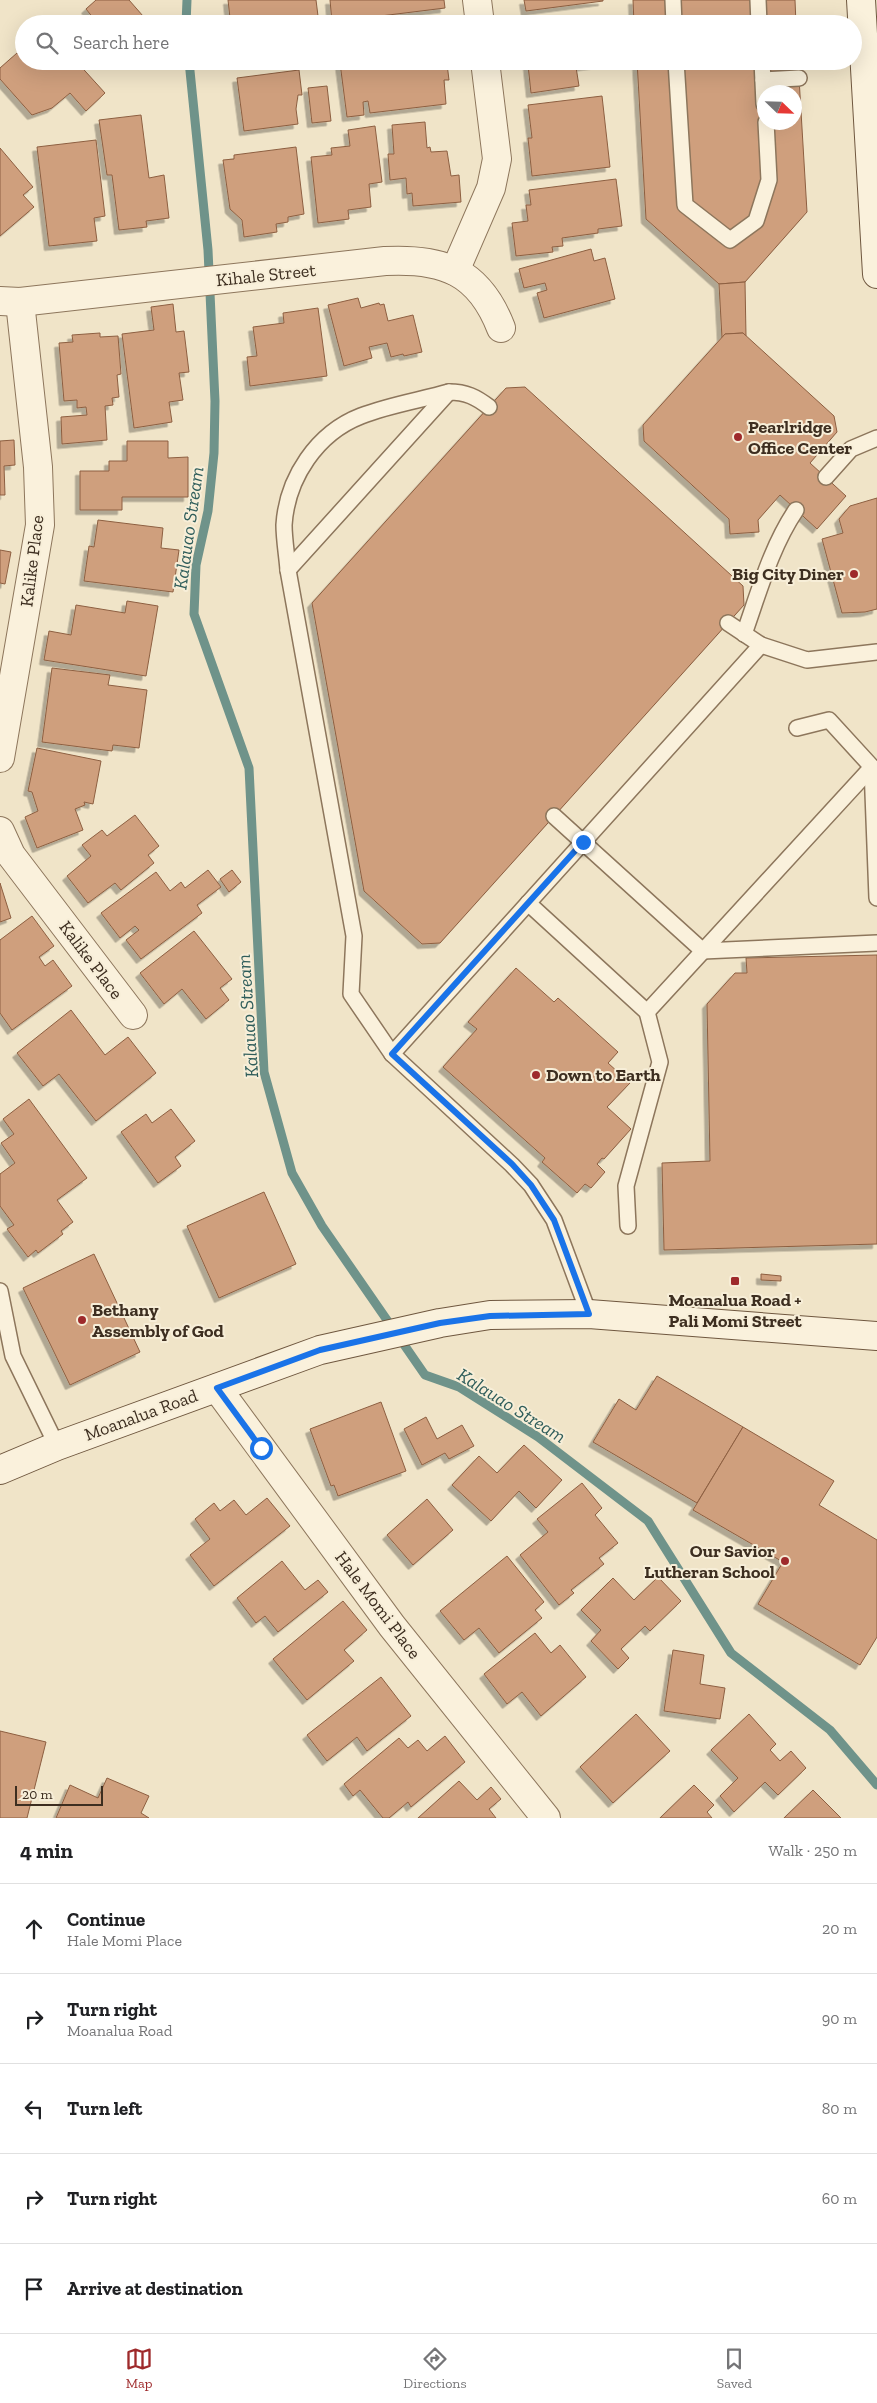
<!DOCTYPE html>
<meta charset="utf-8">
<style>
:root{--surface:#fff;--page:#f6f6f6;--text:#202124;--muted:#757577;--line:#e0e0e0;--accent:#9e2a2b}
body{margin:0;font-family:"Zilla Slab",serif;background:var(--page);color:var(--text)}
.compass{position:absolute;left:757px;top:85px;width:45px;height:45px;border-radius:50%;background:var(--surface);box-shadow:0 5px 20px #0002;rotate:113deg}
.scale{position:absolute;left:15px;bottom:12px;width:88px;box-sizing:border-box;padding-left:5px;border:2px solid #3d2e20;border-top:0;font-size:14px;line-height:18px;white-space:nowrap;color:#3d2e20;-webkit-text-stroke:4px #f7eed8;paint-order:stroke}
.stop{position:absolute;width:15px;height:15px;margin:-11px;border:4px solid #1a73e8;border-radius:50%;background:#fff}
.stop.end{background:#1a73e8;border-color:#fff;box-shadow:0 1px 5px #0008}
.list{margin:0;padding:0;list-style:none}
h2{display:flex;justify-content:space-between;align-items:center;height:65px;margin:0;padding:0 20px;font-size:21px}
h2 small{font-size:16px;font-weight:400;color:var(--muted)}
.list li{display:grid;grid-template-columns:32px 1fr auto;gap:15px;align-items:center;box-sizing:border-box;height:90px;padding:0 20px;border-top:1px solid var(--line)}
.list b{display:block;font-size:19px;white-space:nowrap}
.list p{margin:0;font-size:16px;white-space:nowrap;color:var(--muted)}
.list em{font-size:16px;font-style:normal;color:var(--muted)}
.icon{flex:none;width:28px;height:28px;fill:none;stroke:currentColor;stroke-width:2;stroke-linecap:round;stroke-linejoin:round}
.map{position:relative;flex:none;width:877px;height:1818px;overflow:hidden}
.search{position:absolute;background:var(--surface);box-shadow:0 5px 20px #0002;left:15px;right:15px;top:15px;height:55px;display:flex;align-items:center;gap:12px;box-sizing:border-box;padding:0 18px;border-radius:28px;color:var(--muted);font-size:19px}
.sheet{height:515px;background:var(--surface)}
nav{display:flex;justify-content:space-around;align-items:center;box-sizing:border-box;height:70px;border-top:1px solid var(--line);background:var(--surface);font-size:14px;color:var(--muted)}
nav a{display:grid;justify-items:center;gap:2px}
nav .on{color:var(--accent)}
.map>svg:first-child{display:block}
</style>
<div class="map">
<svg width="877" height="1818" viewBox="0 0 877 1818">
<defs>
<filter id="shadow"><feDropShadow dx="-4.5" dy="4.5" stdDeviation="0" flood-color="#0004"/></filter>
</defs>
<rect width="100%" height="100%" fill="#f0e4c8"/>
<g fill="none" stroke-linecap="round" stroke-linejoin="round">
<!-- stream -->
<g stroke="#6f938a" stroke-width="9">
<polyline points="186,24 187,0"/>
<polyline points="189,61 208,250 215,401 214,453 208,511 196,565 194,614 249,768 264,1072 292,1173 322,1226 425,1375 459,1387 538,1437 648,1521 731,1653 830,1730 877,1785"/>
</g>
</g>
<!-- building -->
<g fill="#cf9f7d" stroke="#8d5f41" fill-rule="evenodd" filter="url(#shadow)">
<polygon points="96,0 129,0 150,24 98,24 86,9"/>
<polygon points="228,0 316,0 319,24 234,24 234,18 230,18"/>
<polygon points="330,0 444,0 445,8 332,22"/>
<polygon points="524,0 603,0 603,1 526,11"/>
<polygon points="633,0 795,0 796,24 634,24"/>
<polygon points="584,16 586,24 537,24 537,22"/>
<polygon points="17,53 29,65 34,61 76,61 105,93 86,111 70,93 52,108 32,115 0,79 0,68"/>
<polygon points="354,61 429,61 429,66 447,64 449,80 444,80 446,104 370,113 368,101 363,102 364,115 347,117 340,63"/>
<polygon points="536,61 607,61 607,63 576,67 579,86 531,93 528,65 536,64"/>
<path d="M637,61H798L807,212L745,282L719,284L646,219ZM764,92H794V122H764Z"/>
<polygon points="299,70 302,95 298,95 296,109 298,124 244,131 237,78"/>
<polygon points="327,86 331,121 312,123 308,88"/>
<polygon points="602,96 610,167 532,176 528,138 532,138 528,105"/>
<polygon points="141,115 149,178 164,175 169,218 146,221 147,227 119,230 112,175 107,175 99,120"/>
<polygon points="425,122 427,148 430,147 431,152 447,151 451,176 459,175 461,202 413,206 412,193 407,194 406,178 390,180 388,154 394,154 392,125"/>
<polygon points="375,126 382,182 369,184 371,207 348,210 349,219 318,223 311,157 332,155 331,148 350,146 348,130"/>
<polygon points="96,140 105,216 94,218 97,241 49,246 37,147"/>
<polygon points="296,147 304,214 288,217 288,222 276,224 277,232 244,237 242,220 230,209 223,160 234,159 234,155"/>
<polygon points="0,148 33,187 23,195 34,207 0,236"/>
<polygon points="616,179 622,226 598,229 598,233 562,238 563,246 552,247 553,252 516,256 512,223 528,221 526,205 531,205 529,190"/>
<polygon points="591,249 594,261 605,258 615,299 544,318 537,293 547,290 545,283 524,288 519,269"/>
<polygon points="745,282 746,336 743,333 725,334 722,338 719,284"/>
<polygon points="358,298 361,308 379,303 380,305 384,304 388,321 413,315 422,352 404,356 403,354 391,357 387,343 369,347 372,358 344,366 328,305"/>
<polygon points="173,304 176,332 184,331 189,372 179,373 183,400 169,402 172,422 134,428 122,334 154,330 151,307"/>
<polygon points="318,308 327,376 250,386 247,357 257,356 253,327 284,323 283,313"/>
<polygon points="100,333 100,337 118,336 121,374 117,375 119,397 112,398 113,405 105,406 107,440 62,444 61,417 87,415 86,407 77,408 77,400 64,401 59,343 73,342 72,335"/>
<polygon points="743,333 834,416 837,432 810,463 846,496 817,529 780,495 758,520 759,532 730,534 729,519 644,441 643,425 725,334"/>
<polygon points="525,387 743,586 744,605 440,943 422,944 364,891 312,603 506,388"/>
<polygon points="14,440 15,465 4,466 5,495 0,495 0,441"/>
<polygon points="127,441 168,441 168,458 188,457 188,497 122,497 122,510 80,510 80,471 109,471 109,461 127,461"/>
<polygon points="877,498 877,609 865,612 842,613 822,539 843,533 839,519 850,506"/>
<polygon points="98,520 163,528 161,548 179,550 173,592 84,581 89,546 94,547"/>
<polygon points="0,550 11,552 5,584 0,583"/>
<polygon points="127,601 158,606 146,676 44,660 49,631 71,635 76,605 125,613"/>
<polygon points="52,668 110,675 108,685 147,690 139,748 113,745 112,751 42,742"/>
<polygon points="37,748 101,761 93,804 84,802 85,805 75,809 83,830 37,848 25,817 38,811 32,792 28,791"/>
<polygon points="135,815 159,846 148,855 154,863 121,890 115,883 88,903 67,876 91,856 82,845 102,830 107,836"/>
<polygon points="208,870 221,887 197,905 202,913 141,959 126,940 139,930 135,926 120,938 101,913 156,872 170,891 181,882 185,888"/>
<polygon points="232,870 241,882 229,892 220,879"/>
<polygon points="0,883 11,918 0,922"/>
<polygon points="32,916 54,946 39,957 45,966 53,960 72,986 12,1030 0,1013 0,940"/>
<polygon points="194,931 232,979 220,988 229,1000 206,1019 182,989 164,1004 140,973"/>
<polygon points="877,955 877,1244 664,1250 662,1163 710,1161 707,1004 735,973 747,973 746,958"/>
<polygon points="516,968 554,1002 558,998 618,1052 608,1063 630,1083 607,1107 631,1129 604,1159 602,1158 597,1164 605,1172 591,1188 585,1184 577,1193 542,1162 545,1158 443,1067 477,1029 468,1022"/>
<polygon points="71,1010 105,1055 128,1037 156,1073 96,1121 59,1074 43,1086 17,1053"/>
<polygon points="29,1099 87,1178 57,1200 73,1222 61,1231 63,1234 38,1253 36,1250 28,1257 7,1229 14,1225 0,1206 0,1174 15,1163 1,1143 14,1134 3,1119"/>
<polygon points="171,1109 195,1141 175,1157 181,1166 158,1183 121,1132 146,1114 152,1123"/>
<polygon points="264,1192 296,1264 219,1298 187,1226"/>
<polygon points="94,1254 140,1352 70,1385 23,1288"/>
<polygon points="761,1274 781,1276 781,1281 761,1280"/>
<polygon points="657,1376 743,1427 697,1503 593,1442 619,1399 636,1410"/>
<polygon points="381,1402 406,1471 338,1496 334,1485 331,1486 310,1429"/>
<polygon points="426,1417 437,1439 462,1425 474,1446 449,1459 445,1453 422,1465 404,1429"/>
<polygon points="743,1427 834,1481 819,1505 877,1540 877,1637 860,1665 758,1604 783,1562 693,1510"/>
<polygon points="524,1445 562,1480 536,1508 519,1491 491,1521 452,1485 479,1456 497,1473"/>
<polygon points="582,1483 602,1508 595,1515 618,1543 599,1558 604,1564 571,1590 574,1593 559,1605 520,1555 548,1532 537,1519"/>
<polygon points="267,1498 290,1526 214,1586 190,1555 210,1539 195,1519 214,1503 220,1511 234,1500 246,1515"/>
<polygon points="427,1499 453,1530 413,1565 387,1535"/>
<polygon points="507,1556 544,1602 535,1610 542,1618 499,1653 479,1628 464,1640 440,1611"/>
<polygon points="282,1561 305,1590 318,1580 328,1592 278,1632 265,1616 256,1623 237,1598"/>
<polygon points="658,1577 681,1601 650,1631 645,1626 621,1649 629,1658 618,1669 591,1641 601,1630 581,1610 613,1578 634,1600"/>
<polygon points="343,1601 367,1630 344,1650 354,1661 307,1700 273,1659"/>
<polygon points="535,1633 551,1653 560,1645 586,1677 541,1716 522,1692 507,1704 484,1674"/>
<polygon points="673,1650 704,1655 700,1684 725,1688 720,1719 664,1711"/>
<polygon points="381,1677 411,1716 367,1751 357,1737 327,1761 307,1735"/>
<polygon points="636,1714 670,1751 613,1803 580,1767"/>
<polygon points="749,1714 776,1744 770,1750 780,1761 791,1751 806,1768 778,1795 765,1782 734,1812 720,1796 738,1778 711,1750"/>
<polygon points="0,1731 46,1742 27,1818 0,1818"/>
<polygon points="445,1736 465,1762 411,1807 408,1802 389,1818 383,1818 360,1790 353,1796 344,1784 399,1738 408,1748 418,1740 427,1751"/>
<polygon points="107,1778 149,1796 141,1813 149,1818 56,1818 70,1785 98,1798"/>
<polygon points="459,1781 477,1800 491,1787 501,1799 489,1809 496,1818 418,1818"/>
<polygon points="694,1785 714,1805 707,1812 712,1818 660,1818"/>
<polygon points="813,1790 841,1818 784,1818"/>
</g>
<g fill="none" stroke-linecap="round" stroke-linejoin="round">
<defs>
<g id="lane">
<polyline points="673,0 674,24"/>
<polyline points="758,0 759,24"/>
<polyline points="676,61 685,205 730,240 756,221 769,180 766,122"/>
<polyline points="762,61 764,104"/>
<polyline points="763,80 799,78"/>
<path d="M489,407C476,397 466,392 449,392C421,400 389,405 361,416C317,433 287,478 284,525C284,539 287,556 288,570L354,936L351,994L392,1054L512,1165L531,1185L554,1220L589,1314"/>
<polyline points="826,477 851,449 877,438"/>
<polyline points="288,570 449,392"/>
<polyline points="728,623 761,645 807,660 877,652"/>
<path d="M744,634C759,592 771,547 796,510"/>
<polyline points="872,767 877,898"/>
<polyline points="554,816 703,951 877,943"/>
<polyline points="528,903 647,1012 660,1062 626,1186 628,1226"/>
<polyline points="647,1012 872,767 829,720 797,728"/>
<polyline points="392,1054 761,645"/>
<polyline points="0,1291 13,1356 57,1446"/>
</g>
<g id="street">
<polyline points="477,0 480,24"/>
<polyline points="455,271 491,188 497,159 485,61"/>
<path d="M0,301L20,302L385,261C443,258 479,271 501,328"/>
<polyline points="0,758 40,525 38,467 20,302"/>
<polyline points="0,831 11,855 133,1015"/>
<polyline points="217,1388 392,1626 546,1818"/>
</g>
<g id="secondary">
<polyline points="861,0 877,274"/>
<polyline points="0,1470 57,1446 320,1350 440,1323 490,1315 589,1314 877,1336"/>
</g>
</defs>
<!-- lane casing -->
<use href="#lane" stroke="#8d765c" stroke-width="18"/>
<!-- street casing -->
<use href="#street" stroke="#8d765c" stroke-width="30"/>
<!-- secondary casing -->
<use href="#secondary" stroke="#6f573f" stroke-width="30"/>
<!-- lane -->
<use href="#lane" stroke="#faf1dc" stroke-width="15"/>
<!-- street -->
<use href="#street" stroke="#faf1dc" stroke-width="28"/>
<!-- secondary -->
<use href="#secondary" stroke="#faf1dc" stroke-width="28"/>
</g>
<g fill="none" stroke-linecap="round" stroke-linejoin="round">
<!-- route -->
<polyline stroke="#1a73e8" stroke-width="6" points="261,1448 217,1388 320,1350 440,1323 490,1316 589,1314 554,1220 531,1185 512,1164 392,1054 583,842"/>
</g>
<!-- markers -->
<g fill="#9e2a2b" stroke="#f7eed8" stroke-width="2">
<circle cx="738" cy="437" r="5"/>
<circle cx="854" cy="574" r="5"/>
<circle cx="536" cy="1075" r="5"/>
<rect x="730" y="1276" width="10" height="10" rx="2.5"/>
<circle cx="82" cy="1320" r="5"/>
<circle cx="785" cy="1561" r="5"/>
</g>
<g text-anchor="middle" stroke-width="4" stroke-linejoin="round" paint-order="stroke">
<!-- street labels -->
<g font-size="18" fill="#3d2e20" stroke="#f7eed8">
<text transform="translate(266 275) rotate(-6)" y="6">Kihale Street</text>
<text transform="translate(32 561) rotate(-83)" y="6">Kalike Place</text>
<text transform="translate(91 960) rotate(53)" y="6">Kalike Place</text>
<text transform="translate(141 1415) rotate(-20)" y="6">Moanalua Road</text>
<text transform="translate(378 1605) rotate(53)" y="6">Hale Momi Place</text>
</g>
<!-- poi labels -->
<g font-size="18" font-weight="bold" fill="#3d2e20" stroke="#f7eed8" text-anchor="start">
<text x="748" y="433">Pearlridge<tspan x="748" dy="21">Office Center</tspan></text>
<text x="844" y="580" text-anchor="end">Big City Diner</text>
<text x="546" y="1081">Down to Earth</text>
<text x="735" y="1306" text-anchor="middle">Moanalua Road +<tspan x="735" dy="21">Pali Momi Street</tspan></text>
<text x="92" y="1316">Bethany<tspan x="92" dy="21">Assembly of God</tspan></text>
<text x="775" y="1557" text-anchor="end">Our Savior<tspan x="775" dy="21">Lutheran School</tspan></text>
</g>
<!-- water labels -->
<g font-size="19" font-style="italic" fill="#2f5d5a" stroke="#f7eed8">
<text transform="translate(188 528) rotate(-82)" y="7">Kalauao Stream</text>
<text transform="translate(247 1016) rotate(-94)" y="7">Kalauao Stream</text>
<text transform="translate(512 1405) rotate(32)" y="7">Kalauao Stream</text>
</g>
</g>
</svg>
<svg class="compass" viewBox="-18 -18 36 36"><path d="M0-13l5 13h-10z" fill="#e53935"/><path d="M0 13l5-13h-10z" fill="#757577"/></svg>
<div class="scale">20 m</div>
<div class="stop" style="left:261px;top:1448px"></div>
<div class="stop end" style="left:583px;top:842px"></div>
<div class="search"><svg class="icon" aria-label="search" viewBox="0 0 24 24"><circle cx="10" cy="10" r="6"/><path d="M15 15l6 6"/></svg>Search here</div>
</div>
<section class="sheet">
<h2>4 min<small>Walk · 250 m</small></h2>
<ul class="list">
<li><svg class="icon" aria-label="ahead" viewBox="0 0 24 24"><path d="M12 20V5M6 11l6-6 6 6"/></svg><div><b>Continue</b><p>Hale Momi Place</p></div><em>20 m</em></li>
<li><svg class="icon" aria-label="right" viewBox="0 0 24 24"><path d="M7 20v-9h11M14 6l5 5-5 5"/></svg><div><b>Turn right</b><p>Moanalua Road</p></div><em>90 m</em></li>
<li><svg class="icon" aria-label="left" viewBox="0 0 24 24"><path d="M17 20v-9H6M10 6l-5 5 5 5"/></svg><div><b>Turn left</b></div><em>80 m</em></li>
<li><svg class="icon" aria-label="right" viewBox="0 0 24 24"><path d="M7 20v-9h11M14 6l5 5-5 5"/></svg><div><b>Turn right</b></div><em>60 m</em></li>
<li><svg class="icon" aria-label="arrive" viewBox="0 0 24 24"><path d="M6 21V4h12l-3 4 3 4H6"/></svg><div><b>Arrive at destination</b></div></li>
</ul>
</section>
<nav>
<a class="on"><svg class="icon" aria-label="map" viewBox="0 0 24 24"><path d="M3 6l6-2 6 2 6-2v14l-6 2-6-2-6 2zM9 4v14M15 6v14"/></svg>Map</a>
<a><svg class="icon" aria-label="directions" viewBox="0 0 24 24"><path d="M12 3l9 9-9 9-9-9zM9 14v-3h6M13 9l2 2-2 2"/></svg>Directions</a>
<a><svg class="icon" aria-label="saved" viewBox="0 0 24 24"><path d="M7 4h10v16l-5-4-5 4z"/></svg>Saved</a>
</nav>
